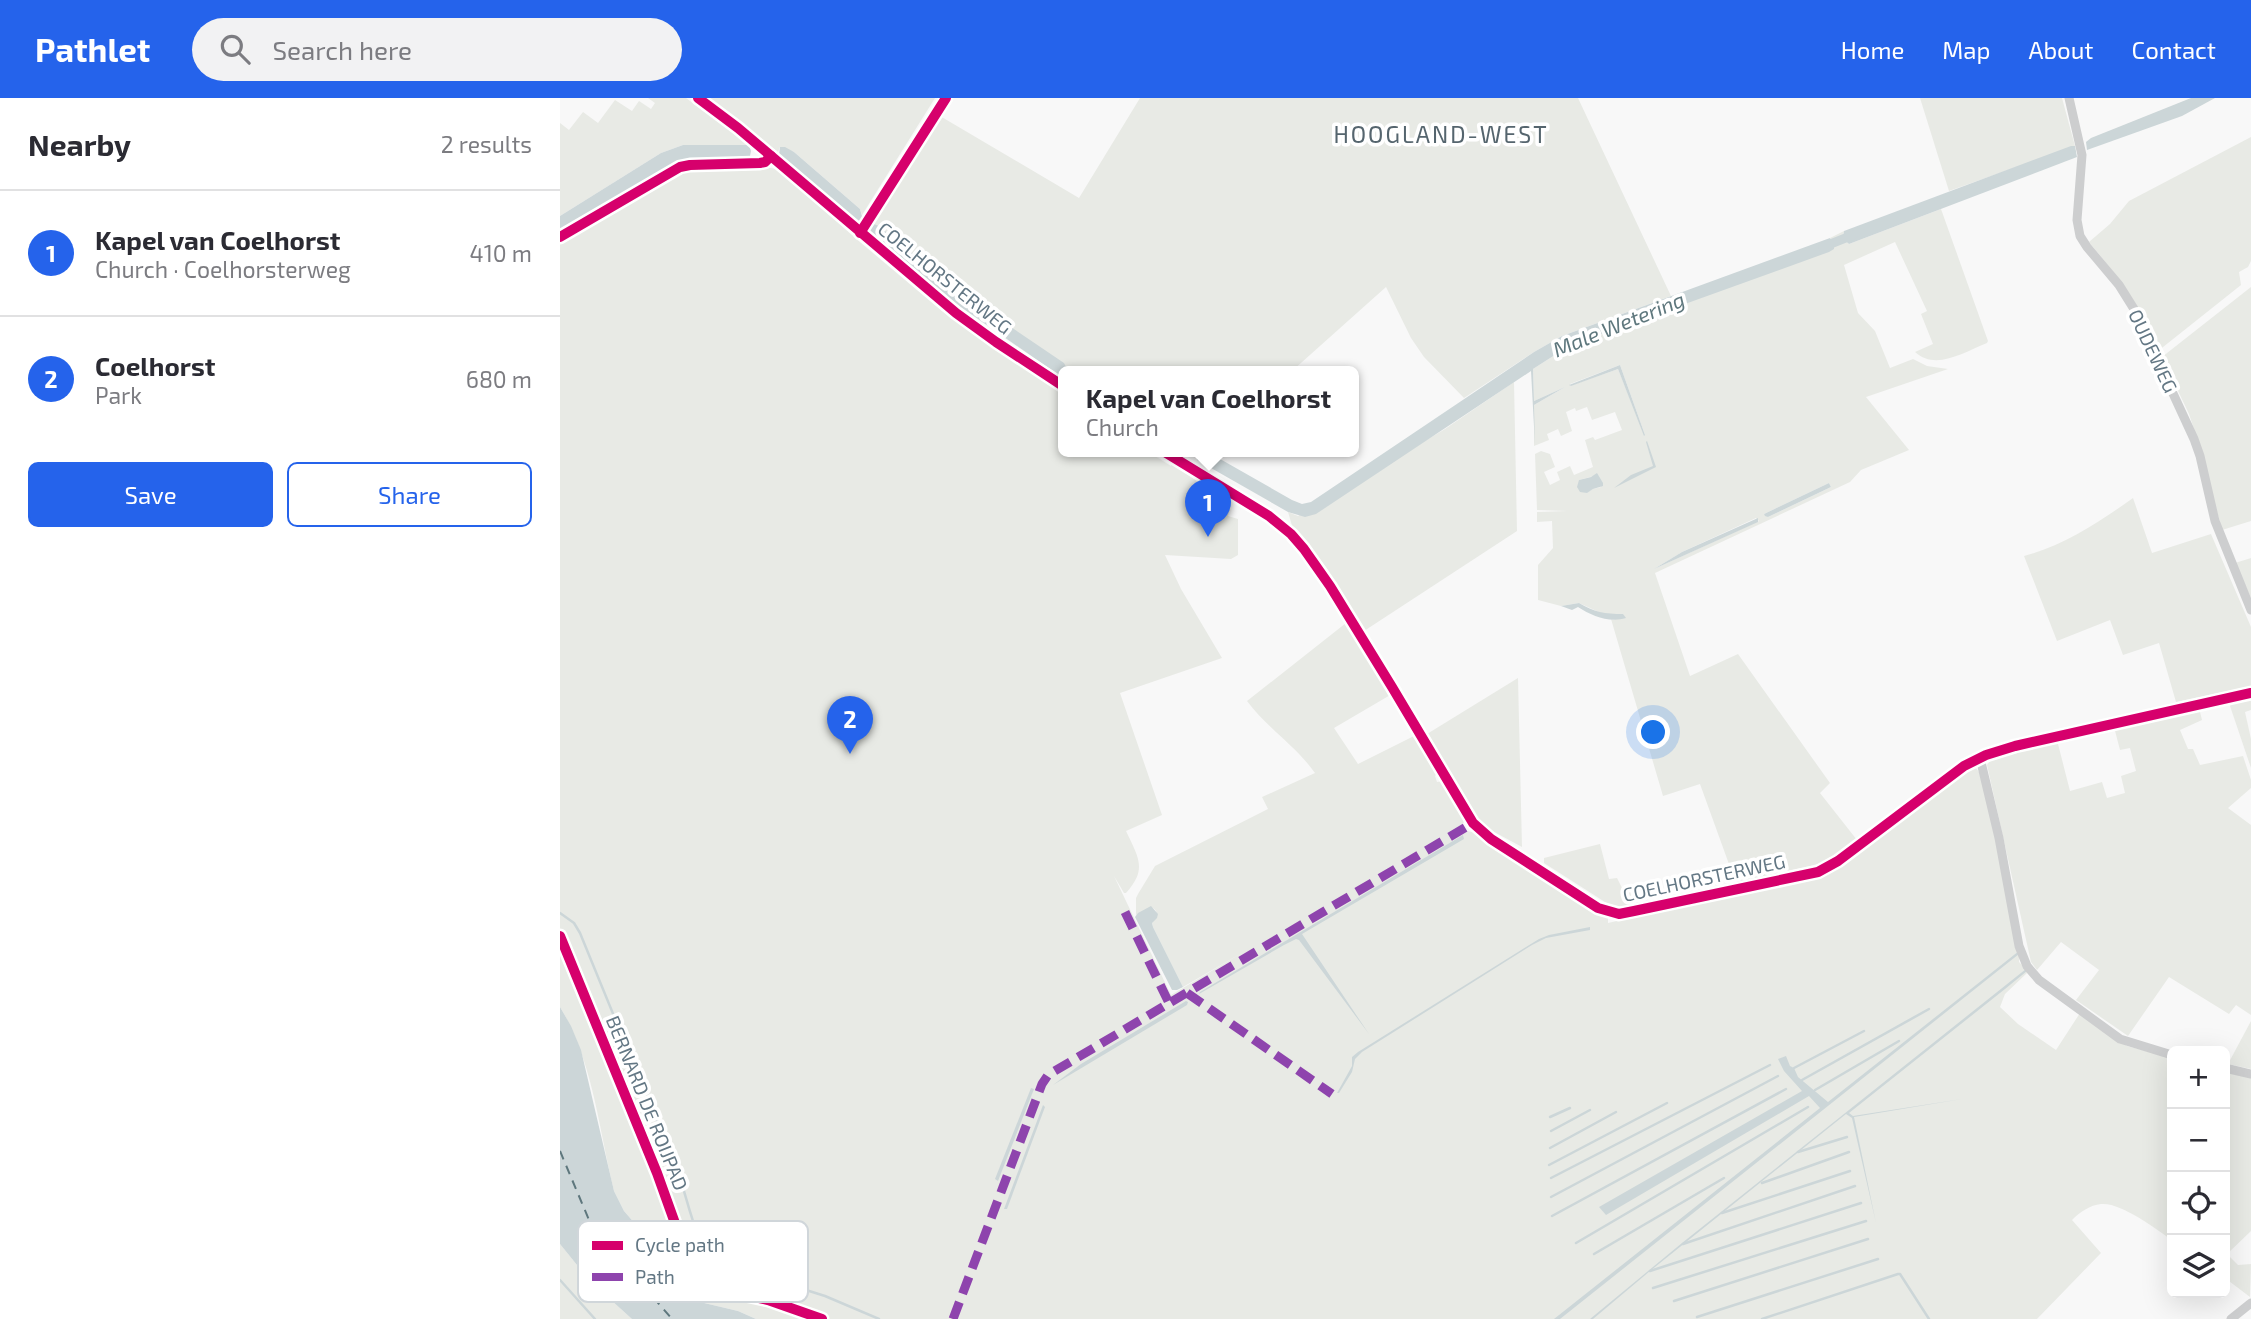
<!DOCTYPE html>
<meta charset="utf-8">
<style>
:root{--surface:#fff;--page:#f2f2f3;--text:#2b2b33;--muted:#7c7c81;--line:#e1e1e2;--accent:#2563eb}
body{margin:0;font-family:"Exo 2",sans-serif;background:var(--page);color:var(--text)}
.controls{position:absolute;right:21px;bottom:21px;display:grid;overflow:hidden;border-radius:10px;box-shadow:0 7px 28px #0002}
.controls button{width:63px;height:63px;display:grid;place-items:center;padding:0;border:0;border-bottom:2px solid var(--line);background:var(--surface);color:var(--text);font:35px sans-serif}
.you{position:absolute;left:1094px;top:635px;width:24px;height:24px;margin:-18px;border:5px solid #fff;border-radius:50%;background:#1a73e8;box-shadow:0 0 0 10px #1a73e833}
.badge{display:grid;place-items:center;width:46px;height:46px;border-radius:50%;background:var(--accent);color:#fff;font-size:23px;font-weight:700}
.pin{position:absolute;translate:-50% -58px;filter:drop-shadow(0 2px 4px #0008)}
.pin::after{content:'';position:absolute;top:37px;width:24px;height:21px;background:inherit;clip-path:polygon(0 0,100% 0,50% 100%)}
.popup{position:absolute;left:498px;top:268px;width:301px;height:91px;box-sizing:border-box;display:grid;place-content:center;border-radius:10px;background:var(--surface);filter:drop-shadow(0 2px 5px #0005);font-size:23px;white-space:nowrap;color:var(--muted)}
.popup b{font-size:26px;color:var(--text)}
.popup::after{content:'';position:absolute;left:50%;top:100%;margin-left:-14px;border:14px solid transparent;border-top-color:var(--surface)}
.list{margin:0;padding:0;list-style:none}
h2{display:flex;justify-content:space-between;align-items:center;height:91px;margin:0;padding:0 28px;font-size:30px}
h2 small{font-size:23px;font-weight:400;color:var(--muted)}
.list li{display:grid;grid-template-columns:46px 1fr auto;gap:21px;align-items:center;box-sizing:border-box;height:126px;padding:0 28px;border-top:2px solid var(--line)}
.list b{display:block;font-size:26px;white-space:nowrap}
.list p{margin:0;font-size:23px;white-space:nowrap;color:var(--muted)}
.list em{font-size:23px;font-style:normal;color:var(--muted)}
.actions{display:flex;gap:14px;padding:21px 28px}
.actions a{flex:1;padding:16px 0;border:2px solid var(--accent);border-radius:10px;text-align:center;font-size:24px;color:var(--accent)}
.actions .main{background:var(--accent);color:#fff}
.icon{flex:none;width:38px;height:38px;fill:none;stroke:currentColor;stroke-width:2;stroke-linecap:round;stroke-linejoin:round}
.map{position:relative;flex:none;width:1691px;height:1221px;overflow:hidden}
header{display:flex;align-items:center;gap:42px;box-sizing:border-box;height:98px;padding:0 35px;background:var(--accent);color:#fff}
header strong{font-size:33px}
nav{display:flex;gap:38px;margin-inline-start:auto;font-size:24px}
.search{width:490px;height:63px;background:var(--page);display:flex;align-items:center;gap:18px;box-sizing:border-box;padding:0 24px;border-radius:38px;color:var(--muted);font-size:26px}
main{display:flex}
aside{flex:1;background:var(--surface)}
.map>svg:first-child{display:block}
</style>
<header>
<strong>Pathlet</strong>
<div class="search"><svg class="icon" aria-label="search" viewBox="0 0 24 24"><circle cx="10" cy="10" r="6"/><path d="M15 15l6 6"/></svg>Search here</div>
<nav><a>Home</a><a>Map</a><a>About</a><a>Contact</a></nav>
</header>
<main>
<aside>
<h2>Nearby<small>2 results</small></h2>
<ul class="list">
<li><span class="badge">1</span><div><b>Kapel van Coelhorst</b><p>Church · Coelhorsterweg</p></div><em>410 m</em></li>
<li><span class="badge">2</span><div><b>Coelhorst</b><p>Park</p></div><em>680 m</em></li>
</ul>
<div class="actions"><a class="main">Save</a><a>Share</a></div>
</aside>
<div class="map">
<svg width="1691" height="1221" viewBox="0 0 1691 1221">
<rect width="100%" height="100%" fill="#f8f8f8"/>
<!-- green -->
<g fill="#e8eae5" fill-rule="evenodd">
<polygon points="88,0 126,0 189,47 123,47 101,55 0,118 0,25 9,32 23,14 38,25 55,2 72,13 79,3 91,11 95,5"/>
<polygon points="146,0 375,0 302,117 300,111 234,54 220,49 218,54"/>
<polygon points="580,0 1018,0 1111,198 1002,238 974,254 904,300 864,259 851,240 826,189 732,273 508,273 405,198 319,128 311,127 380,18 519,100"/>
<polygon points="1360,0 1502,0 1515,48 1389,93"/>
<polygon points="1691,39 1691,163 1688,169 1679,174 1681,187 1598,253 1575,205 1552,172 1529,144 1550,126 1569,103"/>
<path d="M204,69L217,71L301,145L382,213L503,294V353H587L611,368L612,366L671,406L668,418L678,421V457L671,461L605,457L621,491L662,560L560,595L602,717L566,733C578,759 588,771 566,795H564L554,778L611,897L685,853L623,889L593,829L592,825C595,819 601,814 591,809L576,817V800L578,796L595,768L708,711L702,699L755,675C736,648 707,630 687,603L786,525L832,596L774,630L798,666L856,637L878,674L875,678L877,684L883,683L903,718L904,724L900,729L902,732L921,736L1048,818V825L1257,777L1396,679L1411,670H1416L1419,674L1428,706L1459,856V864L1466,871L1467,875L1445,896L1440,909L1458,926L1496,952L1520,915L1567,948L1612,960V1142C1596,1131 1561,1104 1541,1106C1530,1107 1520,1114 1512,1122L1541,1155L1477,1221H196L178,1213L140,1204L126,1196L102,1157L64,1113L54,1093C39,1032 33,963 0,909V143L120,74Z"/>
<path d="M1381,111L1428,243L1427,245C1404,254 1376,273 1355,254L1373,246L1361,216L1367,213L1335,144L1284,167L1298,215L1315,233L1330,270L1353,261L1367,268L1388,271L1306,299L1349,352L1301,372L1290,384L1095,475L1130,578L1178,556L1270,685L1260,695L1297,742L1262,765L1178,785L1174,780L1140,686L1103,698L1051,521L1054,522L1063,516H1043L1019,505L1001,508L978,502V467L993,450L992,423L977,424V414L1007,413L977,412L975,356L981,353L990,356L995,369L984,374L990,387L1000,382L997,374L1010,368L1014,377L1033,369L1025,342L1033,339L1035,342L1062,332L1055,314L1032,322L1027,309L1016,313L1015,310L1006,314L1012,333L1001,338L998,331L987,336L989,342L974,348V307L1005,289L974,303L973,271L998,255L1025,242L1221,170L1273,142L1270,140L1284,133L1283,141L1289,146ZM1060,267L1085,337V338L1058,271L1010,288V286ZM1034,378L1041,389L1033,391L1026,395L1019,382ZM1269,385L1271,389L1208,419L1204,416ZM1196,420L1199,423L1094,471L1122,454Z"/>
<polygon points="1691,189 1691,423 1662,432 1638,343 1629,316 1602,259"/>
<polygon points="954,284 957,433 804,533 768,472 752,450 733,431 728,414 738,418 885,331"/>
<path d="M1573,400L1592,455L1651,436L1691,529V588L1616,604L1599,545L1563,557L1550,522L1497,543L1464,458C1503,448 1541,423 1573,400Z"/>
<polygon points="1691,460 1691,500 1675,465"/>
<polygon points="958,580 962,749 925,729 911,716 867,636"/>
<polygon points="1691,599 1691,612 1685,614 1691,641 1691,670 1670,608 1671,603"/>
<path d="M1639,610L1642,622L1620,632L1628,651H1633L1640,667L1683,658L1691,682V690L1668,710L1691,727V917L1676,907L1669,916L1609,879L1568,938L1516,902L1539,872L1501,844L1477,872L1471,864L1427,667C1434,653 1480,646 1497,642L1510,693L1542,684L1547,700L1565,695L1561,678L1576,673L1570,650L1560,652L1554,629Z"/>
<polygon points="1040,746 1049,781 1057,780 1062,790 1070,794 1073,807 1055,809 1045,804 984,765 984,760"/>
<polygon points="1691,923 1691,971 1668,966"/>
<polygon points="1665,973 1691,979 1691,1133 1667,1156 1678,1167 1691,1166 1690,1199 1665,1180"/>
<polygon points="0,1146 30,1183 72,1221 0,1221"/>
</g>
<!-- water -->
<g fill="#ccd6d8">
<polygon points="1631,0 1655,0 1622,18 1527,52 1526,44 1531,40"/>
<polygon points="123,47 189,47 191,53 190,58 120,63 0,133 0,118 101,55"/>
<polygon points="1511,48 1515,48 1517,59 1289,146 1283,141 1284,133"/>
<polygon points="220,49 225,49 234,54 300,111 303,122 319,128 405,198 504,265 508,273 503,273 503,280 395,205 219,57"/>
<polygon points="1270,140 1274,145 1274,151 1269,154 1025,242 998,255 973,271 974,303 1005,289 974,307 975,347 971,273 756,416 745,419 728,414 637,362 637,355 646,353 732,402 742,406 751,404 974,254 1002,238"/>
<polygon points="1060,267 1085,337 1084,338 1058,271 1011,288 1009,287"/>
<polygon points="1087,343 1096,369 1054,390 1071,377 1093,368 1086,344"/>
<polygon points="1037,375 1043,385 1043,388 1033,391 1027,395 1020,394 1017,389 1019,382 1031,379"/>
<polygon points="1269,385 1271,389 1208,419 1205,418 1204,416"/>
<polygon points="1198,420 1198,424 1094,471 1122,454"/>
<path d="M1019,505C1034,514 1045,516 1063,516L1066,520C1049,525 1032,518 1018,509L1012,512L1001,508Z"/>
<polygon points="903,737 904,741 742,836 809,936 739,842 736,841 724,847 639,896 640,894"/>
<polygon points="591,808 598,816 597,820 592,825 593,829 623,889 617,892 612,892 575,819 578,815"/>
<polygon points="1030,829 1030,832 986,840 972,847 802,954 795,961 792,974 779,995 777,995 792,968 792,959 798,954 979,841 989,837"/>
<polygon points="1459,853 1459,856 1000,1221 994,1221 1260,1010 1249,998 1046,1117 1039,1109 1242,993 1224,973 1218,961 1226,958 1230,968 1234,970 1238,979 1268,1004"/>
<polygon points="1466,871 1467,873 1445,891 1289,1015 1293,1018 1402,1001 1294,1019 1316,1125 1292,1020 1286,1016 1090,1173 1033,1221 1030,1221 1122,1145"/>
<polygon points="626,903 628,904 627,907 493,987 521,966"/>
<polygon points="0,909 11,928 21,952 54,1093 64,1113 102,1157 126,1196 140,1204 178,1213 196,1221 72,1221 30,1183 0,1146"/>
<polygon points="471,990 474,991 438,1083 435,1081"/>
<polygon points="483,1007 485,1009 447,1111 444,1111"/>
</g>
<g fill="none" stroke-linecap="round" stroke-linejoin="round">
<!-- stream -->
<g stroke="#ccd6d8" stroke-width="2.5">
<path d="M0,815L14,825L20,835C52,914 85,993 117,1072C128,1099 134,1147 157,1164L265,1198L319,1221"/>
<polyline points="1234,970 1304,933"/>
<polyline points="1242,982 1369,911"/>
<polyline points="1255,992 1339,943"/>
<polyline points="990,1019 1010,1010"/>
<polyline points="991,1033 1030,1012"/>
<polyline points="990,1050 1056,1014"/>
<polyline points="1238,1054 1287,1039"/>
<polyline points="989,1067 1107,1005"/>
<polyline points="991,1080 1210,967"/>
<polyline points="1202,1085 1289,1054"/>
<polyline points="991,1099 1218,978"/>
<polyline points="1162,1115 1290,1073"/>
<polyline points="992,1118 1226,991"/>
<polyline points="1016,1145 1248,1009"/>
<polyline points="1123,1146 1295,1088"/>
<polyline points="1034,1156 1164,1080"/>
<polyline points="1090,1173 1301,1105"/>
<polyline points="0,1182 35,1221"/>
<polyline points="1093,1190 1306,1123"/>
<polyline points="1114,1203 1308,1141"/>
<polyline points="1137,1219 1318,1161"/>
<polyline points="1202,1221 1338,1176 1340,1176 1369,1221"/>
</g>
<!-- canal -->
<polyline stroke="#ccd6d8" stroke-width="9" points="1263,149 1293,137"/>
<!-- ferry -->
<polyline stroke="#5e777d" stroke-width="2" stroke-dasharray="9 7" stroke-linecap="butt" points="0,1053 32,1129 112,1221"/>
<!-- street -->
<g stroke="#cdcecf" stroke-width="9">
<polyline points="138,0 178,30 396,215 436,244 503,288"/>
<polyline points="1509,0 1522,57 1517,122 1520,138 1527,149 1559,187 1574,211 1634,341 1640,358 1655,423 1691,512"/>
<polyline points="300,135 386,0"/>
<polyline points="603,353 709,418 731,436 744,451 770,488 832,589 913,725 931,741 1038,810 1059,816 1074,813 1258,774 1278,763 1404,668 1426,657 1455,648 1691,595"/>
<polyline points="1420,660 1439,740 1459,848 1467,868 1479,882 1560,941 1612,957"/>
<polyline points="1665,970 1691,976"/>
<polyline points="1671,1221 1691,1205"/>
</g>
<!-- quiet -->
<g stroke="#8e44ad" stroke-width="9" stroke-dasharray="18 9" stroke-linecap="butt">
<polyline points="565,814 609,905"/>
<polyline points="627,895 772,996"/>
<polyline points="393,1221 482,986 488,977 913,725"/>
</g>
<defs>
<g id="cycleway">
<polyline points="138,0 178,30 396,215 436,244 503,288"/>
<polyline points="300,135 386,0"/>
<polyline points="0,139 120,69 130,67 200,65 205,64 211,58"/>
<polyline points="603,353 709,418 731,436 744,451 770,488 832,589 913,725 931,741 1038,810 1059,816 1074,813 1258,774 1278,763 1404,668 1426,657 1455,648 1691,595"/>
<polyline points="0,838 97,1075 130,1167 143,1182 157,1191 208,1202 262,1221"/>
</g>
</defs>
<!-- cycleway casing -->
<use href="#cycleway" stroke="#fff" stroke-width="15"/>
<!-- cycleway -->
<use href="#cycleway" stroke="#d6006c" stroke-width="10"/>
</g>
<g text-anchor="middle" stroke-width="7" stroke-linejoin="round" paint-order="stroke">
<!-- street labels -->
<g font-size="19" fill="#637784" stroke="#fff">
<text transform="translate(385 180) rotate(39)" y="7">COELHORSTERWEG</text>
<text transform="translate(1593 253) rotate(65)" y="7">OUDEWEG</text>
<text transform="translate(1144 780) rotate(-12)" y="7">COELHORSTERWEG</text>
<text transform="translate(87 1005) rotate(68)" y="7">BERNARD DE ROIJPAD</text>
</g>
<!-- water labels -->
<g font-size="21" font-style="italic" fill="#5e777d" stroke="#fff">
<text transform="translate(1059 227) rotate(-22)" y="7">Male Wetering</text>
</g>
<!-- quarter labels -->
<g font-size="23" letter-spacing="2" fill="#55656e" stroke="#fff">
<text x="881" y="45">HOOGLAND-WEST</text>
</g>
</g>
<!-- legend -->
<rect x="18" y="1123" width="230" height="81" rx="10" fill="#fff" stroke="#d0d6da" stroke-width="2"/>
<rect x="32" y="1143" width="31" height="9" fill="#d6006c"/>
<rect x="32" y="1175" width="31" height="8" fill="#8e44ad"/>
<g font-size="19" fill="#637784">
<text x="75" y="1154">Cycle path</text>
<text x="75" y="1186">Path</text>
</g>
</svg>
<div class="controls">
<button>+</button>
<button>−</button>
<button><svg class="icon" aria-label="locate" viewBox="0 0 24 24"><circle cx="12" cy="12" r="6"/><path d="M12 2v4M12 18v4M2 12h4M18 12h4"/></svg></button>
<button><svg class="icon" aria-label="layers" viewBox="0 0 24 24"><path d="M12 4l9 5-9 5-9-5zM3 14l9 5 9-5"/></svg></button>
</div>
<div class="you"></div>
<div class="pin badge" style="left:648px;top:439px">1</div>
<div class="popup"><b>Kapel van Coelhorst</b>Church</div>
<div class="pin badge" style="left:290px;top:656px">2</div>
</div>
</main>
